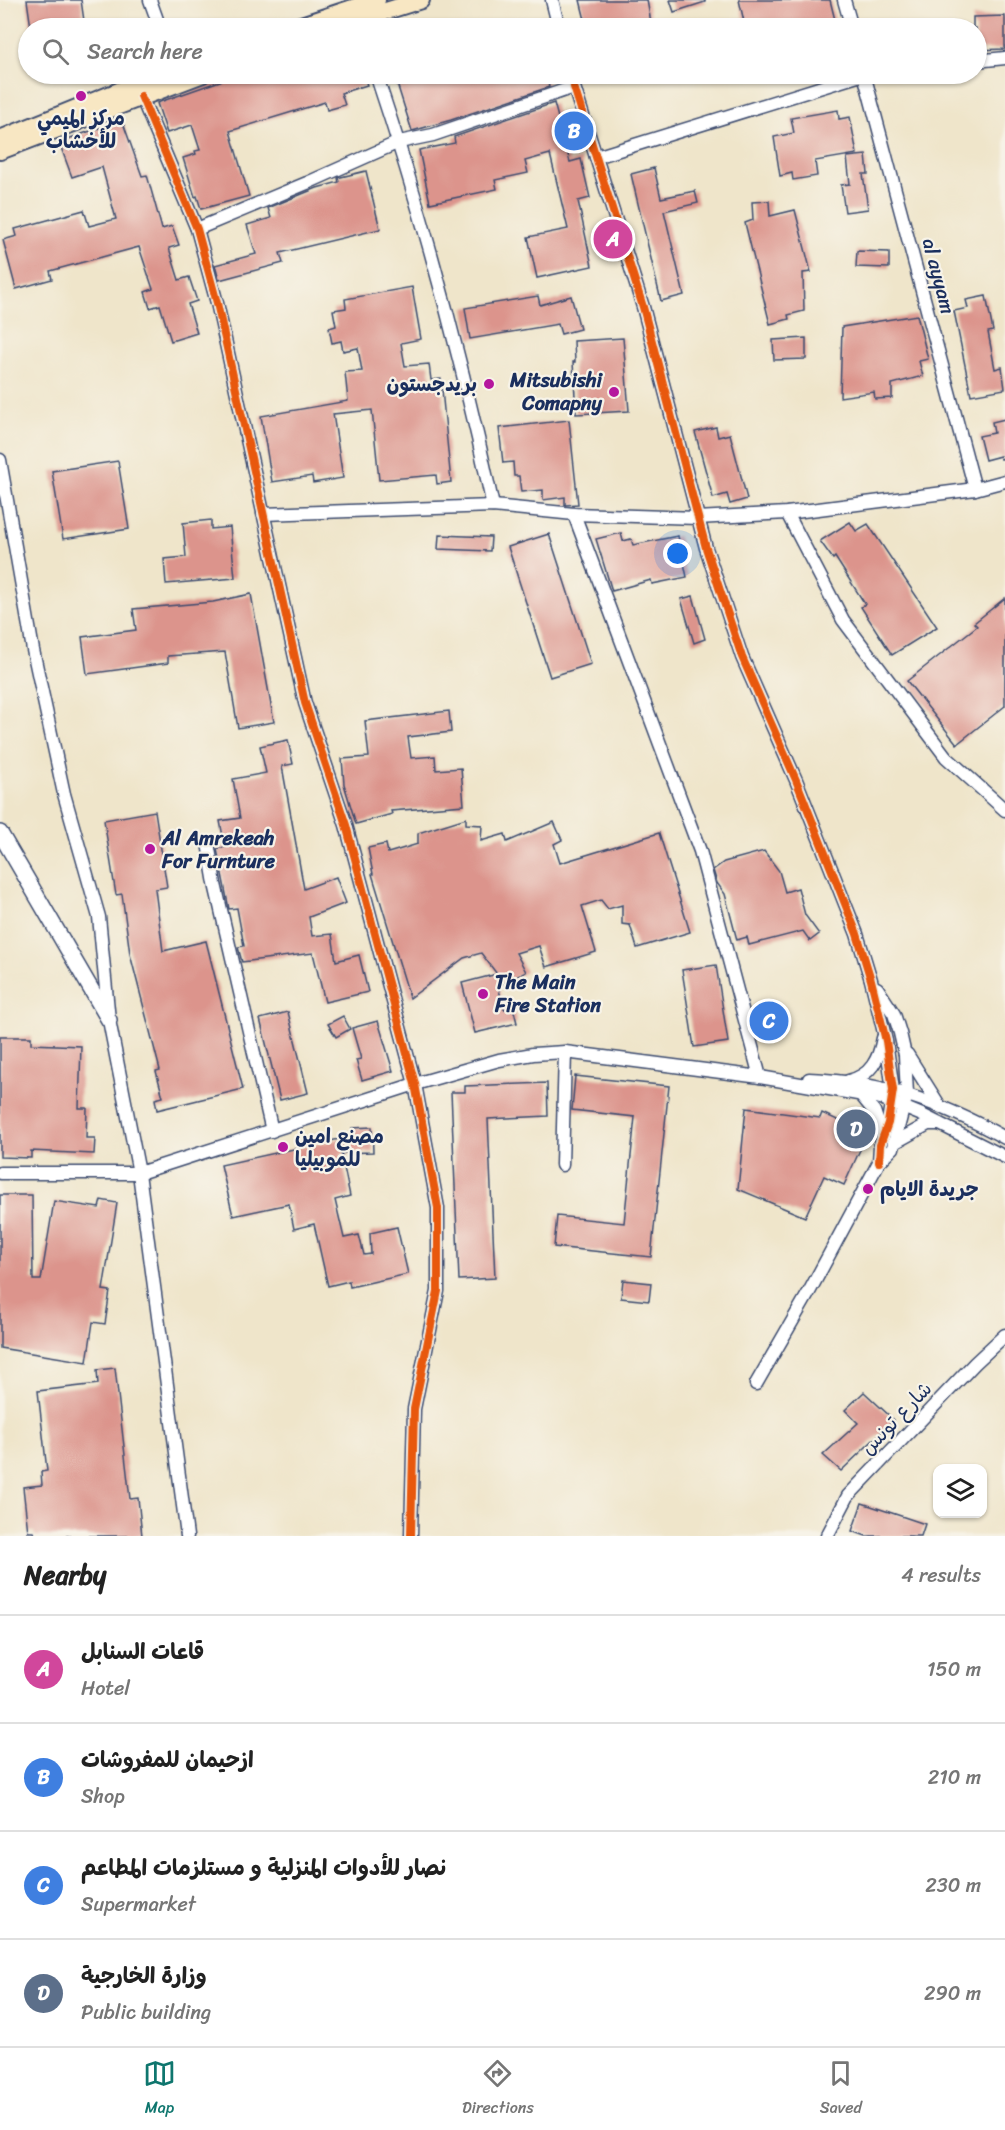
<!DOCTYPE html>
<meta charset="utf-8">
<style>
:root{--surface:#fff;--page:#f6f6f6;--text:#222;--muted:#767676;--line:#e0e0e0;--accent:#0f766e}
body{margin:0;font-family:Sriracha,"Playpen Sans Arabic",sans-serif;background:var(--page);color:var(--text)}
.controls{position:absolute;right:18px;bottom:18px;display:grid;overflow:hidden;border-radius:12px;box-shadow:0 2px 4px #0004}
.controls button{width:54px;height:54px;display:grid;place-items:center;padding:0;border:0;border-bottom:2px solid var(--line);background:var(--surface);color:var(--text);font:30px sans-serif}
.you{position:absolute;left:678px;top:554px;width:21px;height:21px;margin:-15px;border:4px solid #fff;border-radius:50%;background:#1a73e8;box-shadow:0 0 0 9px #1a73e833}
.badge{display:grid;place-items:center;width:39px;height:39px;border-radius:50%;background:var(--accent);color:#fff;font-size:20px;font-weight:700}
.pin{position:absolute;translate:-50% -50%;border:3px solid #fff;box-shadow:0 2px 6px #0006}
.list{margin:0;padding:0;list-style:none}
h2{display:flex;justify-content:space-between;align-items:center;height:78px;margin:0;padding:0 24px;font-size:26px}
h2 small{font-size:20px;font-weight:400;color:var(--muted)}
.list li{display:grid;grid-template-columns:39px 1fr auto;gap:18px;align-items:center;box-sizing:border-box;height:108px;padding:0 24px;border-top:2px solid var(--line)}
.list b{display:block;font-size:22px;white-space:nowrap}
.list p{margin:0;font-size:20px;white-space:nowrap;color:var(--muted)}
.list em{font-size:20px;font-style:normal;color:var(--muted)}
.icon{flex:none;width:33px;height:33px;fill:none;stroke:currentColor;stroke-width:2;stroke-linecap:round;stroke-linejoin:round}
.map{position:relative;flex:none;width:1005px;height:1536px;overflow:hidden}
.search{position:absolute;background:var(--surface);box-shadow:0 2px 4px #0004;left:18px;right:18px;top:18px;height:66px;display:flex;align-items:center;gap:15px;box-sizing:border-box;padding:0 21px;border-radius:33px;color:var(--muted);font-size:22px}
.sheet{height:510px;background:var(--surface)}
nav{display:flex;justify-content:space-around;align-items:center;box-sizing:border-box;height:84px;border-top:2px solid var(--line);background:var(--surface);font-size:16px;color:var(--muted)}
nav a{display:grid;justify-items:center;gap:3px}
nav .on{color:var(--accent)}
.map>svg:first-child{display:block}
</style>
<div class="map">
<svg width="1005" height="1536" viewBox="0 0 1005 1536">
<rect width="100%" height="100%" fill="#f7f3e8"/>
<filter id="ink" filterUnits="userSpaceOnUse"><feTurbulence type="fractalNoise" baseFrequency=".0167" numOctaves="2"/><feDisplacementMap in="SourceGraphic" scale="12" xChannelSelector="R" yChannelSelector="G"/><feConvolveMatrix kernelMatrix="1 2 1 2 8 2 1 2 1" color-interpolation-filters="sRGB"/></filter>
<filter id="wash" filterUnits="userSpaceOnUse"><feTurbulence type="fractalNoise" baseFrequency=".008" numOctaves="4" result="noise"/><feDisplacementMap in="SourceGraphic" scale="24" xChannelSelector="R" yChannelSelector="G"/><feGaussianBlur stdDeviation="1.35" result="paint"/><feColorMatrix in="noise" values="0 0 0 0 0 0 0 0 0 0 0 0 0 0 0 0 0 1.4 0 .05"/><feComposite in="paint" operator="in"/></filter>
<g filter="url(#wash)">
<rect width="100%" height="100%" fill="#efe5ca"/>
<g id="blocks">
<!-- building -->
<g fill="#dc948c">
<polygon points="27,0 81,0 85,28 31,28"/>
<polygon points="580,0 647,0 652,28 587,28"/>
<polygon points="670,0 705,0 705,2 674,12"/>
<polygon points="739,0 830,0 837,28 754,28 753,25 745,26"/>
<polygon points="1005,16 1005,49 976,50 976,28 973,28 973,17"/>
<polygon points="240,74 363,74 367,85 341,93 345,105 327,110 325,102 230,131 249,196 201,209 197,196 195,197 183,158 196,154 195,151 200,150 192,125 167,133 157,103"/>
<polygon points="394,74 546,74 549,87 451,120 412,131"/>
<polygon points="554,103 570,162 581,159 590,198 578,201 592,266 537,278 528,237 568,229 550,154 525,161 528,173 495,180 497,189 430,203 419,150 455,143 454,137"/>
<polygon points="838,110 839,119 850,117 857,154 815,161 817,176 793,180 792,173 780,176 774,137 794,133 791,118"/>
<polygon points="122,120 142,176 147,175 162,229 172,226 179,245 169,248 179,280 189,277 197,301 188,304 197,333 171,341 160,305 150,308 145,292 153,289 139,247 50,271 52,279 16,289 3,240 17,236 15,229 84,210 89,226 116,219 102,167 72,177 59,142"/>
<polygon points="866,155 868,174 863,174 868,209 845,212 841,185 850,184 847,157"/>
<polygon points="654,168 661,198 695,191 698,203 664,211 684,295 661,301 631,174"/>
<polygon points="366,171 380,229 280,253 283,263 219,280 215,265 256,254 247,225 271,218 268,208 317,188 339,182 338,178 341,177"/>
<polygon points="769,201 770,216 795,210 811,272 803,273 804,311 788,315 789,319 770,324 745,223 753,220 752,202"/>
<polygon points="857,251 889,252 889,268 856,267"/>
<polygon points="412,287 421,339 401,343 405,366 429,364 431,380 441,379 451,482 437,484 436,475 379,480 372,410 333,414 343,478 313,483 312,476 272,482 261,416 348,401 345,372 362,371 358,348 343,351 341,341 332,343 329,328 336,326 333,310 346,308 345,299"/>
<polygon points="538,296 540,305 571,296 580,329 561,334 558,324 470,339 465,308"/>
<polygon points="986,296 993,331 988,332 995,369 1002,367 1005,389 971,395 954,311 968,308 966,300"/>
<polygon points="917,315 928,359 919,361 923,376 892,384 892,398 875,399 874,392 840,397 842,327"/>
<polygon points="623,338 629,411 576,414 573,362 575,362 574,341"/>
<polygon points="806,338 806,359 774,360 773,340"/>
<polygon points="1005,419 1005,458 1001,459 1000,456 985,460 979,436 994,433 992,422"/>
<polygon points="569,420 578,504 565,505 565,497 543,500 543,490 521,492 519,476 514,476 513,462 503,463 499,428"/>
<polygon points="716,427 718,437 730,434 747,499 730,504 727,494 713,498 695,432"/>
<polygon points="118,461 129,529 63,539 52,471"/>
<polygon points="211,520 211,529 230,527 235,578 166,584 164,559 186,557 183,523"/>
<polygon points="850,522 856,531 868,524 937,627 892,655 861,607 865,604 835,557 833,559 820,541"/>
<polygon points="621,533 623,541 631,539 633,545 678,536 687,577 652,584 651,580 612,591 596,539"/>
<polygon points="549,534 591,664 550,677 508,547"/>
<polygon points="439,535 491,537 490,551 438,549"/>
<polygon points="251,594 274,722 238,728 225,652 168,656 168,663 87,674 82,637 136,630 133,609 213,602"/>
<polygon points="693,596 705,639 694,643 681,599"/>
<polygon points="1005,598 1005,706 957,744 907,681 977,626 974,623"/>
<polygon points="449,711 451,732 408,737 411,758 435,756 436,770 461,768 464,805 391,811 392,814 356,824 344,784 342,759 369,757 365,721"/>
<polygon points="288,740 293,764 282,766 304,889 336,877 346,903 309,917 312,936 332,934 336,961 359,955 368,992 325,1002 313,953 242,962 238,947 244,946 237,908 229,909 217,849 225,847 220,821 240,818 233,779 266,773 260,746"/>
<polygon points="155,811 167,887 155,889 163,951 206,941 243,1089 157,1110 155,1099 163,1097 156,1071 160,1070 130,954 122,894 116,895 104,820"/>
<polygon points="466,818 466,824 482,825 481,841 505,834 507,842 554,822 562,840 554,844 560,863 659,833 690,932 637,948 630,925 622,924 622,905 608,909 601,900 582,906 596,952 546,967 539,946 516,953 526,972 498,986 504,1009 513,1007 517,1023 475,1033 462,983 497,974 481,953 464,958 410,998 372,874 373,874 368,848 386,844 388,853 418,844 418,833"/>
<polygon points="764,851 779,871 785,892 798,888 805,915 819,934 810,941 803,931 749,945 747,937 737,940 725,894 717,883 713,870 724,862"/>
<polygon points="716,965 728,1042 694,1047 682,970"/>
<polygon points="288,1012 308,1093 280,1100 260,1019"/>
<polygon points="343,1016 350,1029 336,1037 328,1024"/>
<polygon points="378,1021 393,1071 362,1080 356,1060 361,1059 352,1028"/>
<polygon points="0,1037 31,1037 31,1044 81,1046 79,1108 87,1108 86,1138 95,1138 94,1154 31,1151 31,1158 0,1157"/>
<polygon points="575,1076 669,1086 651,1257 554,1247 557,1216 624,1223 635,1117 572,1110"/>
<polygon points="547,1083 548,1116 488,1119 495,1278 459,1280 451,1092 465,1092 465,1086"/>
<polygon points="746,1108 820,1118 822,1113 851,1126 845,1139 864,1141 844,1185 824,1176 805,1217 738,1189"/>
<polygon points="372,1127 373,1152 341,1153 350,1196 335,1200 344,1238 359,1235 364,1255 371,1254 370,1233 397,1227 408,1274 350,1287 349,1281 328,1286 314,1224 294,1229 289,1204 233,1216 221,1165 353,1136 352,1128"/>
<polygon points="0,1195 32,1195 33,1280 41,1280 54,1201 99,1208 101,1200 117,1203 103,1290 110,1291 105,1324 93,1322 87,1362 0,1348"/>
<polygon points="623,1280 651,1283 649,1301 621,1298"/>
<polygon points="115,1368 130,1499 138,1498 142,1536 35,1536 34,1532 28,1532 23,1487 42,1485 41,1472 47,1471 38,1391 98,1384 97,1370"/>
<polygon points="864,1392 894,1420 841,1471 823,1455 858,1423 845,1410"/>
<polygon points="862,1503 925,1524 921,1536 866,1536 852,1531"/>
</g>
</g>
</g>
<g filter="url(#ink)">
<use href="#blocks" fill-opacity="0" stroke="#3b4a6e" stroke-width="1.5"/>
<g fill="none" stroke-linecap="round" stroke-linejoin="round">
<defs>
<g id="minor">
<polyline points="150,0 160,28"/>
<polyline points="552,0 559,28"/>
<polyline points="844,0 852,28"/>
<polyline points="976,61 1005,58"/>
<path d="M376,74C423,215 462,360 493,506"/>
<polyline points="864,74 975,489"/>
<polyline points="574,87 643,307 706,548 742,657 796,780 857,934 871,980 886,1041 893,1090 888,1123 880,1145 879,1162"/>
<polyline points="141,96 197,229 217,303 305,703 346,825 415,1084 438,1208 438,1291 414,1409 411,1536"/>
<polyline points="596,157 864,74"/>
<polyline points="197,229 307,183 399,142 433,135 574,87 571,74"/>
<polyline points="0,460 33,650 64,794 99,917 109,1020 139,1173 187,1536"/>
<polyline points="787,513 843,620 946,757 1005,810"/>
<polyline points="263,514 493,506 574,514 697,518 787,513 975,489 1005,481"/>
<polyline points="574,514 700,851 760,1077"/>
<polyline points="208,843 215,884 272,1131"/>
<polyline points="907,1054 939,1105"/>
<path d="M809,1079C884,1082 940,1102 1005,1138"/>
<path d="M848,1081C871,1076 879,1059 883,1038"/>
<polyline points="861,1095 874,1111 883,1138"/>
<polyline points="894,1143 928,1124 939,1124"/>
<polyline points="562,1165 565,1052"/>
<polyline points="0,1173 139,1173 415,1084 499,1060 533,1054 565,1052 760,1077 881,1098 922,1115 1005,1157"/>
<polyline points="756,1384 808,1294 879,1162 893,1148 894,1143 907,1094 905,1055 900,1033 894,1014 877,988"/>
<polyline points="827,1536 848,1496 975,1363 1005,1335"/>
</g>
<polyline id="tertiary" points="0,833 109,1020"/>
<g id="secondary">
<polyline points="292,28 377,0"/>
<polyline points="332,28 421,0"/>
<polyline points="0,139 161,74"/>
<polyline points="0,151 203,74"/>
</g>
</defs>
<!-- minor casing -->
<use href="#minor" stroke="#3b4a6e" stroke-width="15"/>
<!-- tertiary casing -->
<use href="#tertiary" stroke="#3b4a6e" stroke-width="18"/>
<!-- secondary casing -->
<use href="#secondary" stroke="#3b4a6e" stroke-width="20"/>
<!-- minor -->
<use href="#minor" stroke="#fff" stroke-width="12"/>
<!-- tertiary -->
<use href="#tertiary" stroke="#fff" stroke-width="15"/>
<!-- secondary -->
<use href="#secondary" stroke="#f8e7c3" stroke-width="16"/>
<defs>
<g id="cycleway">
<polyline points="574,87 643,307 706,548 742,657 796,780 857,934 871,980 886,1041 893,1090 888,1123 880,1145 879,1162"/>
<polyline points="141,96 197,229 217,303 305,703 346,825 415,1084 438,1208 438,1291 414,1409 411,1536"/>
</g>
</defs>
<!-- cycleway casing -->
<use href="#cycleway" stroke="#f7f3e8" stroke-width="11"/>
<!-- cycleway -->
<use href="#cycleway" stroke="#e8590c" stroke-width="8"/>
</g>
</g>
<!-- markers -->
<g fill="#b5179e" stroke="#f7f3e8" stroke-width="2">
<circle cx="81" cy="96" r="6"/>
<circle cx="489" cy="384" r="6"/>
<circle cx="614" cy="392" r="6"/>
<circle cx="150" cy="849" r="6"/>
<circle cx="483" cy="994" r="6"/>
<circle cx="283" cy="1147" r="6"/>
<circle cx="868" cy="1189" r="6"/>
</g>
<g text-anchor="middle" stroke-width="4.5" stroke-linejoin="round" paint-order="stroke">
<!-- poi labels -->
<g font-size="20" font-weight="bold" fill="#1b2f5e" stroke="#f7f3e8" text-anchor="start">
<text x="81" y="125" text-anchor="middle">مركز الميمي<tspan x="81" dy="23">للأخشاب</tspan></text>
<text x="602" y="387" text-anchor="end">Mitsubishi<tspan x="602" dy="23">Comapny</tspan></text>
<text x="477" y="391" text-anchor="end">بريدجستون</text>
<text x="162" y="845">Al Amrekeah<tspan x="162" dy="23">For Furnture</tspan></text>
<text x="495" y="989">The Main<tspan x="495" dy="23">Fire Station</tspan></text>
<text x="295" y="1143">مصنع امين<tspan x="295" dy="23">للموبيليا</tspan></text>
<text x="880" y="1196">جريدة الايام</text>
</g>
<!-- street labels -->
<g font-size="20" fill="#1b2f5e" stroke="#f7f3e8">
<text transform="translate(939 276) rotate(75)" y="7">al ayyam</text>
<text transform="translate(896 1418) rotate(-46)" y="7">شارع تونس</text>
</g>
</g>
</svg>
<div class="controls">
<button><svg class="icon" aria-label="layers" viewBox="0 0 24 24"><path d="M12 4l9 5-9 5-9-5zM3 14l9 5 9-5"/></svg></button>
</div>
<div class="you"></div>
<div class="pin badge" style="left:613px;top:239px;background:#d1479c">A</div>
<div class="pin badge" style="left:574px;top:131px;background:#3f7fe0">B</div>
<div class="pin badge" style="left:769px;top:1021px;background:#3f7fe0">C</div>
<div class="pin badge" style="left:856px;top:1129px;background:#5c6f8a">D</div>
<div class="search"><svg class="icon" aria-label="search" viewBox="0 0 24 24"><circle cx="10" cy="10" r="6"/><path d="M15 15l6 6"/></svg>Search here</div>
</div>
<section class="sheet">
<h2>Nearby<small>4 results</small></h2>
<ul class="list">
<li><span class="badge" style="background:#d1479c">A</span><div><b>قاعات السنابل</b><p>Hotel</p></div><em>150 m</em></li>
<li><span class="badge" style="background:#3f7fe0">B</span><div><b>ازحيمان للمفروشات</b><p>Shop</p></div><em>210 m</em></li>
<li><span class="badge" style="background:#3f7fe0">C</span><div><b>نصار للأدوات المنزلية و مستلزمات المطاعم</b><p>Supermarket</p></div><em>230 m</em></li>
<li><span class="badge" style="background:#5c6f8a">D</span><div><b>وزارة الخارجية</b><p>Public building</p></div><em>290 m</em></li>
</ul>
</section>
<nav>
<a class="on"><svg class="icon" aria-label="map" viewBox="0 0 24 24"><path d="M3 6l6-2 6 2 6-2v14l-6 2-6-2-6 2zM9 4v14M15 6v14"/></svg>Map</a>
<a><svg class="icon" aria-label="directions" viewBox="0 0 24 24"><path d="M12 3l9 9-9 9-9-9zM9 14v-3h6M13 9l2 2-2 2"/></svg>Directions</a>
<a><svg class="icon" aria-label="saved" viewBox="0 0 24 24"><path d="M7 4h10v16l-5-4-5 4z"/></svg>Saved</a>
</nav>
